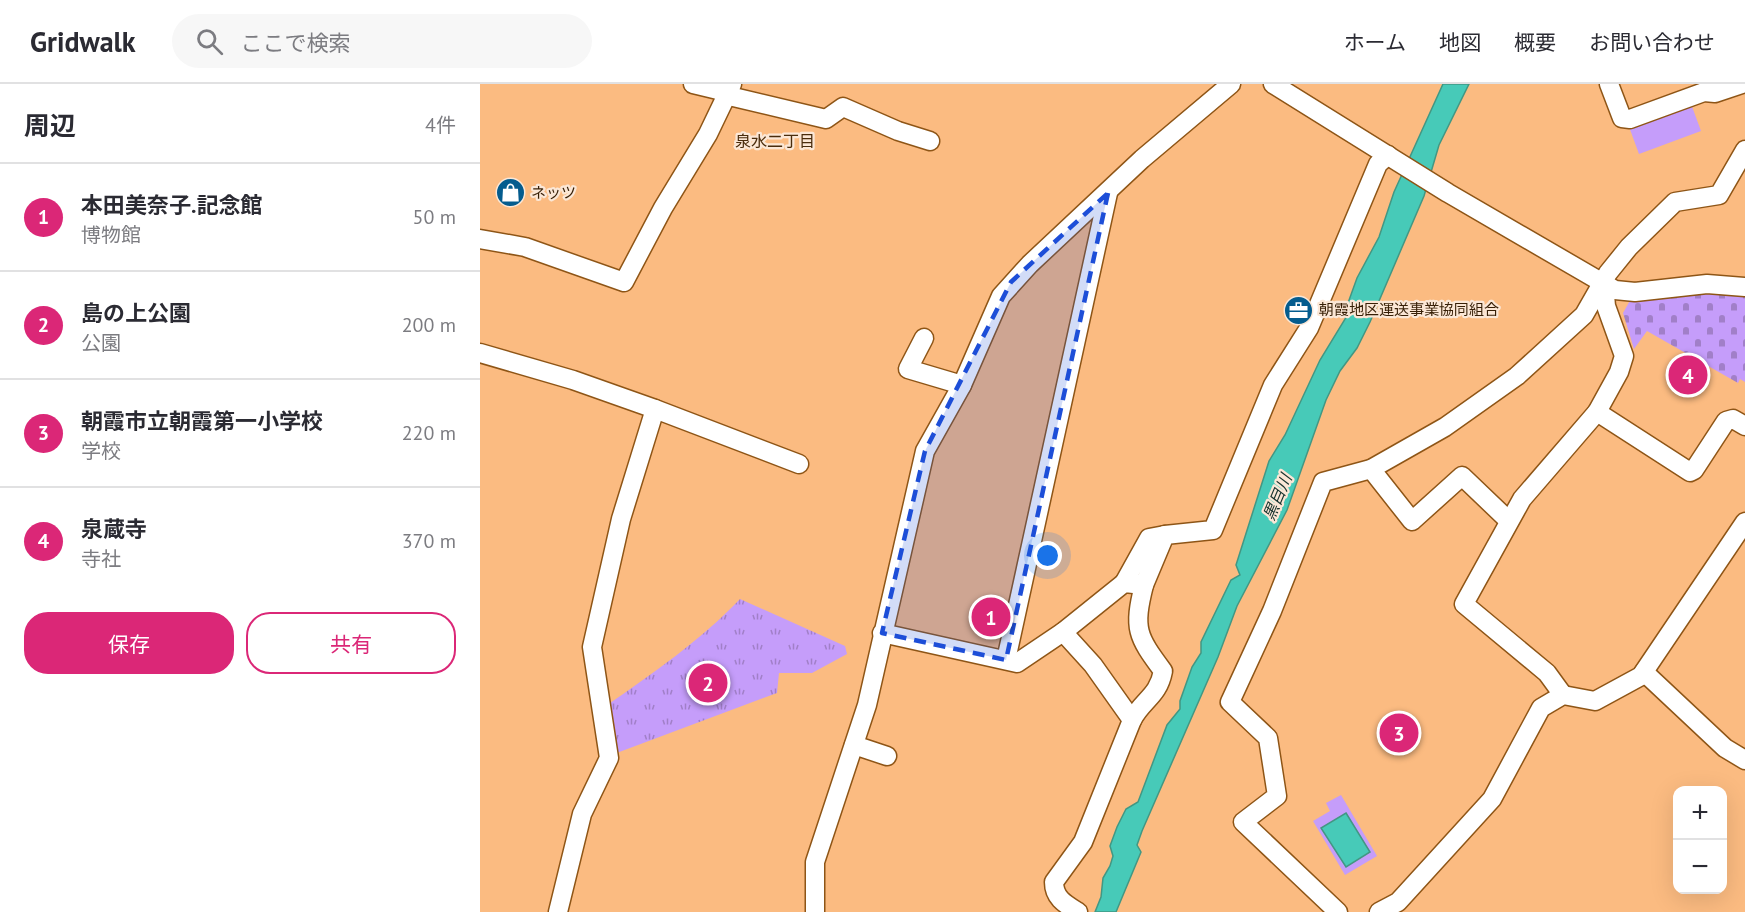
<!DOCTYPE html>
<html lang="ja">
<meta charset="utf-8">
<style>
:root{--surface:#fff;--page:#f7f7f7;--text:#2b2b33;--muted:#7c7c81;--line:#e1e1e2;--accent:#db2777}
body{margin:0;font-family:"PT Sans","Noto Sans JP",sans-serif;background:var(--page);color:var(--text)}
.controls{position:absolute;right:18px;bottom:18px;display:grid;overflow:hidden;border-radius:12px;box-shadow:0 6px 24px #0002}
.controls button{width:54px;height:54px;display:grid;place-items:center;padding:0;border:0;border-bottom:2px solid var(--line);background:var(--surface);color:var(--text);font:30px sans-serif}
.you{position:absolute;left:568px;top:472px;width:21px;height:21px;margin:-15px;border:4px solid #fff;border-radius:50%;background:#1a73e8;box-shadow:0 0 0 9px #1a73e833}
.badge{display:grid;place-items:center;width:39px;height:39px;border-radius:50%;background:var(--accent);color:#fff;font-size:20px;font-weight:700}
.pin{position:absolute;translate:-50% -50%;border:3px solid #fff;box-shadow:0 2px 6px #0006}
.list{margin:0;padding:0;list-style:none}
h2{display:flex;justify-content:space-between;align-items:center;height:78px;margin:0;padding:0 24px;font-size:26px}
h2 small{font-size:20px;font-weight:400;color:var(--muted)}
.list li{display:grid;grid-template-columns:39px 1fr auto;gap:18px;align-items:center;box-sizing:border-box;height:108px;padding:0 24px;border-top:2px solid var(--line)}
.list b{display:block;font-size:22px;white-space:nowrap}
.list p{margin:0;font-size:20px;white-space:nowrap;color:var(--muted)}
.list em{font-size:20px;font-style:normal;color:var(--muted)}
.actions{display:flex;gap:12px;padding:18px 24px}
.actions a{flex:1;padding:14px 0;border:2px solid var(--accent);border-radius:24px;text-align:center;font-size:21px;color:var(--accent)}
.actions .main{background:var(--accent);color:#fff}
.icon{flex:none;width:33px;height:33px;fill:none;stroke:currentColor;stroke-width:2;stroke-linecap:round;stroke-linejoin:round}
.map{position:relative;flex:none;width:1265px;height:828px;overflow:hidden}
header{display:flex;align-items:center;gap:36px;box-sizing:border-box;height:84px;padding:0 30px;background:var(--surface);border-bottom:2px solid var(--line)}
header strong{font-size:28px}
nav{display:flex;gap:33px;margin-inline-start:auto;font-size:21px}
.search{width:420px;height:54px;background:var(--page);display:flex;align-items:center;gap:15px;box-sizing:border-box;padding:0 21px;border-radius:33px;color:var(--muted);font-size:22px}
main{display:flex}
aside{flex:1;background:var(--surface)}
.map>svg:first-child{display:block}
</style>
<header>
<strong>Gridwalk</strong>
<div class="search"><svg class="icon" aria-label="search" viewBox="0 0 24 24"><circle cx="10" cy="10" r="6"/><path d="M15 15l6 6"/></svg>ここで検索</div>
<nav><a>ホーム</a><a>地図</a><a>概要</a><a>お問い合わせ</a></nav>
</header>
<main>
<aside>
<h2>周辺<small>4件</small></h2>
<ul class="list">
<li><span class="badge">1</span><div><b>本田美奈子.記念館</b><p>博物館</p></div><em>50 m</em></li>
<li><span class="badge">2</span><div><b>島の上公園</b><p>公園</p></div><em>200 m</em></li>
<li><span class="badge">3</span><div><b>朝霞市立朝霞第一小学校</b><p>学校</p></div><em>220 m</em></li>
<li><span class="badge">4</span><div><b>泉蔵寺</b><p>寺社</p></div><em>370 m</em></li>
</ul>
<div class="actions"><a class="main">保存</a><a>共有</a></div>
</aside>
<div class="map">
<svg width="1265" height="828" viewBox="0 0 1265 828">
<defs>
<pattern id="cemetery-stones" width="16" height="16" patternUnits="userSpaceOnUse" patternTransform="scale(1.5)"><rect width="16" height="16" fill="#c59dfa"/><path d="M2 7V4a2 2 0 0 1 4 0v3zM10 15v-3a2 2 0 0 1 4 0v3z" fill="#a17fc8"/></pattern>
<pattern id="park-tufts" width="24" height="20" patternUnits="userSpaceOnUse" patternTransform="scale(1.5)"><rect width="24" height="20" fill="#c59dfa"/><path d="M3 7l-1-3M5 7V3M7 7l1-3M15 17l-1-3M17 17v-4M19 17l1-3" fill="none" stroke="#a17fc8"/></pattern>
</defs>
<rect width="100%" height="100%" fill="#fbbb81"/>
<!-- cemetery -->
<polygon fill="url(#cemetery-stones)" points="1265,208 1265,298 1260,295 1258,299 1167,247 1154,265 1143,229 1152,213"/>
<!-- park -->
<path fill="url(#park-tufts)" d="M260,515L365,562L367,570L332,589H299L297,609L134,670L126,622C173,589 220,557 260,515Z"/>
<!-- garden -->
<g fill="#c59dfa">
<polygon points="1210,17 1221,47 1159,70 1148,40"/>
<polygon points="861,711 897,772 865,791 833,737 850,727 846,719"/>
</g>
<!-- water -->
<g fill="#47cab8" stroke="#429783" stroke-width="1.5">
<polygon points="963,0 989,0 959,61 944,112 890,238 877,264 860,287 846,316 807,426 757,522 738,573 662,747 657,761 661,768 636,828 615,828 621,813 623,794 630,782 633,772 630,762 637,743 646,725 658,718 687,641 700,625 700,617 712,583 721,569 721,558 751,496 760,491 756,481 789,377 805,351 840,276 870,227 868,219 877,194 899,153 914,108"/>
<polygon points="866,729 890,768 866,783 841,744"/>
</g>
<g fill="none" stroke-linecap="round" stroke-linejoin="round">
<defs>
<g id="minor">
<polyline points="213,0 238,6 245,11 346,35 363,23 418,47 450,57"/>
<polyline points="793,0 968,109 1135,206 1155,208 1227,200 1265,203"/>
<polyline points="1129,0 1142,34 1150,35 1224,8 1235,9 1262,0"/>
<polyline points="0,155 45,163 144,198 183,124 228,50 252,0"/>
<polyline points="444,254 428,285 482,301"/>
<polyline points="0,269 93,296 175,325 141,435 112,563 129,674 102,730 78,828"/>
<polyline points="175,325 319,380"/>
<polyline points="1117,328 1210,388 1214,386 1246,337 1253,335 1265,342"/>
<polyline points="891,385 932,437 982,392 1029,437"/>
<polyline points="644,499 669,454 685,451"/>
<path d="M583,548L613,581L652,636L603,758L574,798C574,814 585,820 598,828"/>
<polyline points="402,549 537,579 583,548 644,499 664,501 685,451 733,446 793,301 829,244 898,80 908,71"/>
<polyline points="526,576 628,109"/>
<polyline points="1164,588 1245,664 1265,676"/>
<polyline points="1083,611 1067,589 984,520 1042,415 1117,328 1139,288 1144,272 1126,222 1124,200"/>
<path d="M652,636C663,615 678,613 683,587C657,552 653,545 664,501"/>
<polyline points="374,661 407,672"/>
<polyline points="335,828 335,778 387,621 445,367 482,301 521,212 550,180 662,75 751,0"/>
<polyline points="858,828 763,738 797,712 788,654 750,618 792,527 843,398 891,385 965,343 1037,292 1104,231 1128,189 1149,163 1195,118 1239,111 1265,66"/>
<polyline points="899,828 918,818 1012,715 1061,624 1083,611 1115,617 1161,592 1265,438"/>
</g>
</defs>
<!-- minor casing -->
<use href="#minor" stroke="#8e5516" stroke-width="21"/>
<!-- minor -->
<use href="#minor" stroke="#fff" stroke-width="18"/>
</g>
<!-- marked area -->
<path fill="#1d4ed8" fill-opacity="0.2" stroke="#1d4ed8" stroke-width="4.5" stroke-dasharray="12 8" stroke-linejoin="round" d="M628,109L526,576L402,549L445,367L531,198Z"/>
<!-- icons -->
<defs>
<symbol id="shop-disc" viewBox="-11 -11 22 22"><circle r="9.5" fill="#045c8e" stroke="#fbe7d6"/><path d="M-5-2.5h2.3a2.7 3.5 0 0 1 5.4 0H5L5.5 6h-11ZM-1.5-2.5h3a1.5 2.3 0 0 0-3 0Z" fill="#fff"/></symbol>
<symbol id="office-disc" viewBox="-11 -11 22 22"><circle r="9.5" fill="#045c8e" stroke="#fbe7d6"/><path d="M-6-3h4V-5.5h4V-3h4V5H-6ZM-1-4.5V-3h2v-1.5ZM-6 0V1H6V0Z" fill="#fff"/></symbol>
</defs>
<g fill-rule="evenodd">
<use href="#shop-disc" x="14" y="92" width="33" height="33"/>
<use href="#office-disc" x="802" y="210" width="33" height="33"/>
</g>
<g text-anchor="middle" stroke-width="4.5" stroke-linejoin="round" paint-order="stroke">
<!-- poi labels -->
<g font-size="15" fill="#371f06" stroke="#fbe7d6" text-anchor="start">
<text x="51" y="114">ネッツ</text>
<text x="839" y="231">朝霞地区運送事業協同組合</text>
</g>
<!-- neighbourhood labels -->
<g font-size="16" fill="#4a2c0c" stroke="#fbe7d6">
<text x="295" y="63">泉水二丁目</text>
</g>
<!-- water labels -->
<g font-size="16" font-style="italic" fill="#15312c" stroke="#fbe7d6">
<text transform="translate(797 413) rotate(-67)" y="6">黒目川</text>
</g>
</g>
</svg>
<div class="controls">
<button>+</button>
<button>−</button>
</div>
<div class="you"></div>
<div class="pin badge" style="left:511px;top:533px">1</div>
<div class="pin badge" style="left:228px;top:599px">2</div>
<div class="pin badge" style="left:919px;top:649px">3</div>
<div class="pin badge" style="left:1208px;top:291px">4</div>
</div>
</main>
